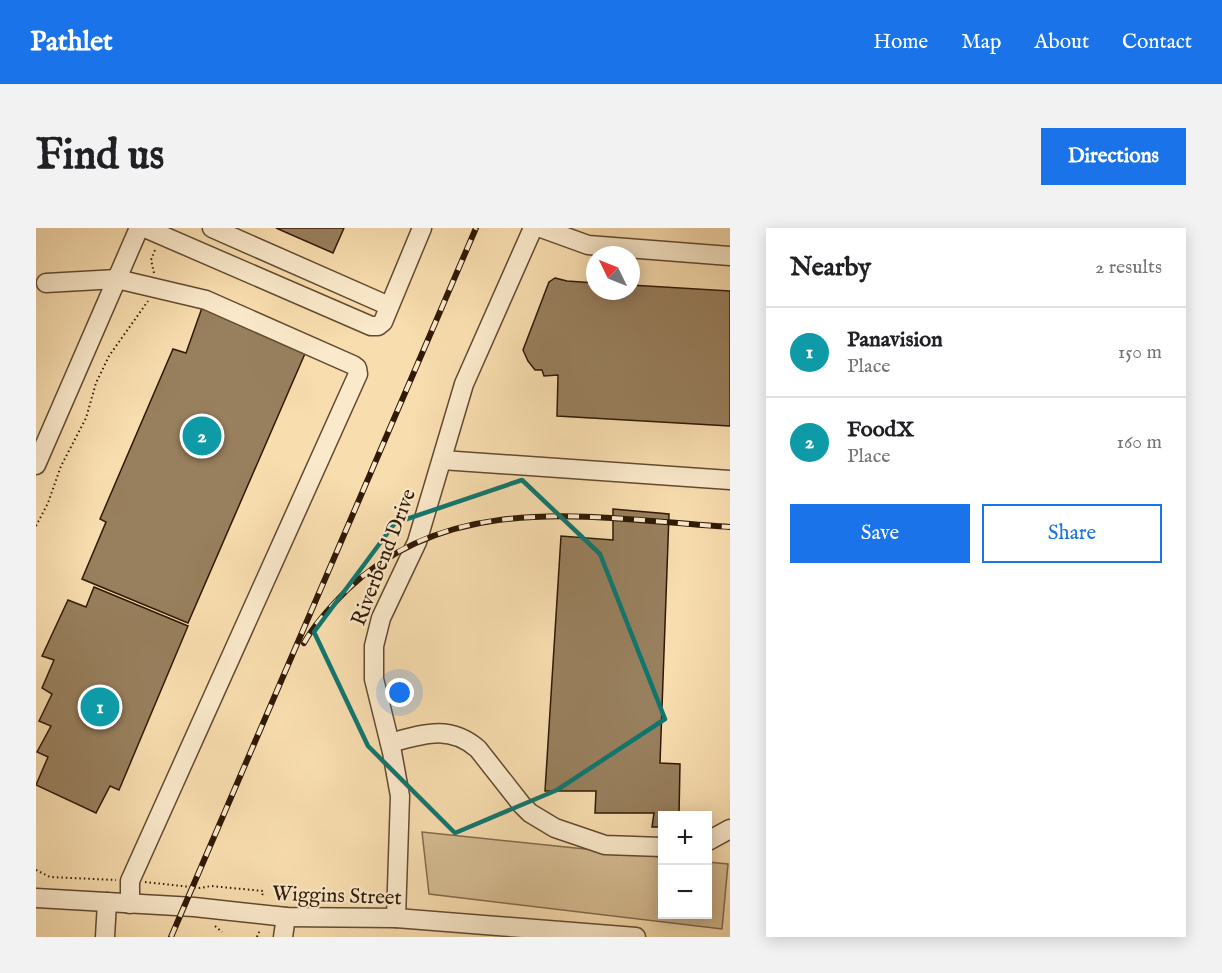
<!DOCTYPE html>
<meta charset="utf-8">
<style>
:root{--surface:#fff;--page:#f2f2f2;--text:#202124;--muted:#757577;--line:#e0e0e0;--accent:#1a73e8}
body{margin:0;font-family:"IM FELL English",serif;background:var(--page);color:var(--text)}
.controls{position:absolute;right:18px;bottom:18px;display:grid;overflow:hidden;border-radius:0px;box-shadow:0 3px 15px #0003}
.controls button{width:54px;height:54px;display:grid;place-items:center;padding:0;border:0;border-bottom:2px solid var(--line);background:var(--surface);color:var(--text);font:30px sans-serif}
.compass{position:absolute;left:550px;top:18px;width:54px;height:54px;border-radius:50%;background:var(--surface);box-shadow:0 3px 15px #0003;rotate:313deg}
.you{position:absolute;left:364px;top:465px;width:21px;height:21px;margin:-15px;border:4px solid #fff;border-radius:50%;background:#1a73e8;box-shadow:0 0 0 9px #1a73e833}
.badge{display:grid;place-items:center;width:39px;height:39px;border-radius:50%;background:var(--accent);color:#fff;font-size:20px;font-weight:700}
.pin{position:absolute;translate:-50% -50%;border:3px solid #fff;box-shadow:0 2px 6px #0006}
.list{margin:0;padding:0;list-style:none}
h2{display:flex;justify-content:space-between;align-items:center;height:78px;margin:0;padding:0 24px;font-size:26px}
h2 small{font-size:20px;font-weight:400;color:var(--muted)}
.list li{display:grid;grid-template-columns:39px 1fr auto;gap:18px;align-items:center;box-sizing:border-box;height:90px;padding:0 24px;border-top:2px solid var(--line)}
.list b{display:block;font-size:22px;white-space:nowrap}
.list p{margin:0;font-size:20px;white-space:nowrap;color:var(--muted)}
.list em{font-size:20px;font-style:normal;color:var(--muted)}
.actions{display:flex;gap:12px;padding:18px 24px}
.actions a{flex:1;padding:14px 0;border:2px solid var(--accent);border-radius:0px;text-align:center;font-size:21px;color:var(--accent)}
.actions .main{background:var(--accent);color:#fff}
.map{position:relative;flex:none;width:694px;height:709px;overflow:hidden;border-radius:0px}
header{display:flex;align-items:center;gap:36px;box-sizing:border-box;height:84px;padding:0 30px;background:var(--accent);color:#fff}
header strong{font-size:28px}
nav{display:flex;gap:33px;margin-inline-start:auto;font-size:21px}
.intro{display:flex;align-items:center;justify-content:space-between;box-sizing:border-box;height:144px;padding:0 36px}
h1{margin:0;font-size:42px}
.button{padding:15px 27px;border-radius:0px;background:var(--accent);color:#fff;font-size:21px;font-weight:700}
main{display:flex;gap:36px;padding:0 36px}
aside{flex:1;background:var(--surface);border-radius:0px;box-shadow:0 3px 15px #0003}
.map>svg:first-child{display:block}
</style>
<header>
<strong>Pathlet</strong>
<nav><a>Home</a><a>Map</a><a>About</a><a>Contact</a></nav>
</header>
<div class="intro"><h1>Find us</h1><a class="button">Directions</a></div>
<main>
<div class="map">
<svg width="694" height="709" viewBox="0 0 694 709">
<rect width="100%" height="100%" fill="#f8ddaf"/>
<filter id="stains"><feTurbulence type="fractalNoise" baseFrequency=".00333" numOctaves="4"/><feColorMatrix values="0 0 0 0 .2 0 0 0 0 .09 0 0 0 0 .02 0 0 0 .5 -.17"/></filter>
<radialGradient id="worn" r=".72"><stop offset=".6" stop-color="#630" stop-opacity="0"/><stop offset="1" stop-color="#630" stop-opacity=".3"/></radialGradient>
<!-- green -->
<polygon fill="#d6bc92" stroke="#836a4c" stroke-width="1.5" points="386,604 626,629 626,686 672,686 672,634 692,636 686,701 393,666"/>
<!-- building -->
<g fill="#987f5d" stroke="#301905" stroke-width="1.5">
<polygon points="240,0 308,0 297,25"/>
<polygon points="519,50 531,53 559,55 559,63 595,63 595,57 694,63 694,198 521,188 522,147 508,148 506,142 499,142 492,133 487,122 513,54"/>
<polygon points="167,77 271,121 152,395 46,351 70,294 64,291 137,121 150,125"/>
<polygon points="577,281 633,286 624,535 644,536 643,588 626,588 626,599 616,599 618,585 559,585 560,563 509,563 525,308 577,312"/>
<polygon points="58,359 152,398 83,562 74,558 60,585 0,557 12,529 1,524 15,498 3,493 16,466 6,460 18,432 6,428 32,372 50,379"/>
</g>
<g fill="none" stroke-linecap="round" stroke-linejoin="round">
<defs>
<g id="minor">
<polyline points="109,0 335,98 342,98 347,94 386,0"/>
<polyline points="176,0 353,78"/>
<polyline points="505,0 552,17 694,28"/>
<polyline points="10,55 81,51 170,72 317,137 321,140 322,146 94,653 94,676"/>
<polyline points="406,232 694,252"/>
<polyline points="0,237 103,0"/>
<path d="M354,515C387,506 414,496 442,521L486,577L494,585L519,600L569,617L626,619"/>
<polyline points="672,613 694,601"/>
<polyline points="0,670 158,679 250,689 360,690 600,709"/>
<polyline points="360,690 364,568 356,524 338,451 338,418 345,390 381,314 428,156 497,0"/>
<polyline points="69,709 71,674"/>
<polyline points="247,709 250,689"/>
</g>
</defs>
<!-- minor casing -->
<use href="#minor" stroke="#624a30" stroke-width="21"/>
<!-- path -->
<g stroke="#301905" stroke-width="2" stroke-dasharray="1.5 3" stroke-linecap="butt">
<polyline points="118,45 115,32 119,22"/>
<polyline points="0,298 12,275 25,238 50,190 60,155 73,128 112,73"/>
<polyline points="0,642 14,649 80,652"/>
<polyline points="109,654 164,660 175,658 227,663 226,670"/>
<polyline points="179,698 186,704"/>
<polyline points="221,709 222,705 225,703"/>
</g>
<!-- minor -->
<use href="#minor" stroke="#fae9cb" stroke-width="18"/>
<defs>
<g id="rail">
<path d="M268,415C279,395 295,378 311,362C416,260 562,291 694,299"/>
<polyline points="135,709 440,0"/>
</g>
</defs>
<!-- rail casing -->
<use href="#rail" stroke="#301905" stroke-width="6"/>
<!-- rail -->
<use href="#rail" stroke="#fae9cb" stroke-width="4" stroke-dasharray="11" stroke-linecap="butt"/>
</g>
<!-- marked area -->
<path fill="none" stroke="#0f766e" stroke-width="4.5" stroke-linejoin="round" d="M486,252L564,326L629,491L521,562L419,605L332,518L278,404L359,295Z"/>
<g text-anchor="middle" stroke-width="4.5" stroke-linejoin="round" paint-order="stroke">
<!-- street labels -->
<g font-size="21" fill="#301905" stroke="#fae9cb">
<text transform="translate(347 329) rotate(-69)" y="7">Riverbend Drive</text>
<text transform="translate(301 667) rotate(2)" y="7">Wiggins Street</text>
</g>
</g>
<rect width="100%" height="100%" filter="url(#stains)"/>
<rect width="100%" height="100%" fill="url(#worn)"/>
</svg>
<div class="controls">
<button>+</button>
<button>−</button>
</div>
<svg class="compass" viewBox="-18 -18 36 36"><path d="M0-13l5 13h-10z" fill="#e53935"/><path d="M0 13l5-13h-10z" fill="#757577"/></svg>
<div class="you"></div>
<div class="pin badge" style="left:64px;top:479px;background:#0f9aa8">1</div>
<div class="pin badge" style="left:166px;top:208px;background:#0f9aa8">2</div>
</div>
<aside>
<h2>Nearby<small>2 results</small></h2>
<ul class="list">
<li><span class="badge" style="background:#0f9aa8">1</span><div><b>Panavision</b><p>Place</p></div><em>150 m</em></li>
<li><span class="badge" style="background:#0f9aa8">2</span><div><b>FoodX</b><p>Place</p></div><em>160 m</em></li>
</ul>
<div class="actions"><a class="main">Save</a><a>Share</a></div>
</aside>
</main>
